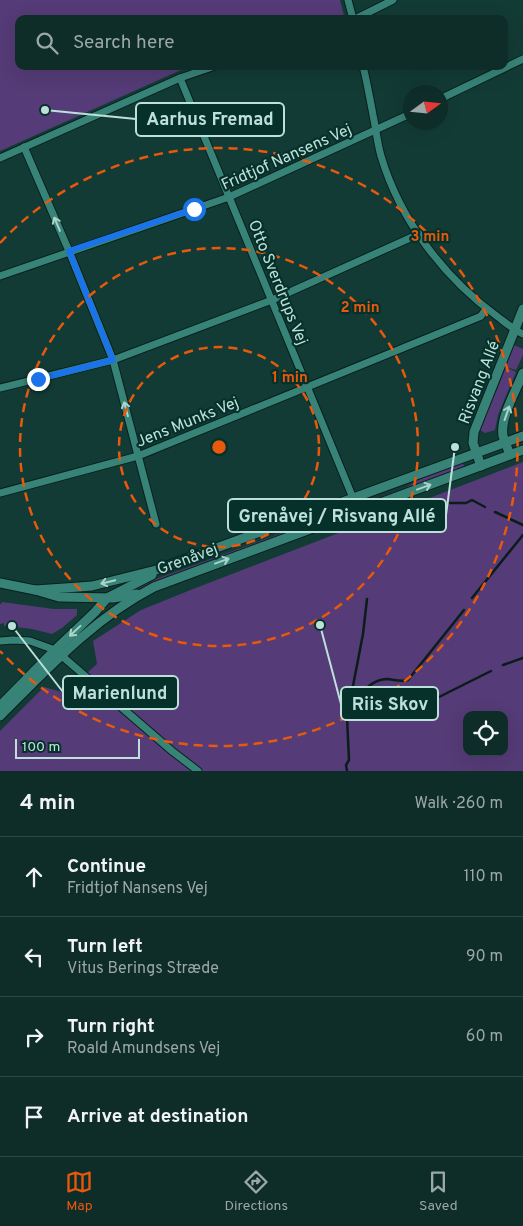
<!DOCTYPE html>
<meta charset="utf-8">
<style>
:root{--surface:#0e2c28;--page:#1c3834;--text:#f1f3f6;--muted:#9ba7a8;--line:#2e4845;--accent:#ea580c}
body{margin:0;font-family:Overpass,sans-serif;background:var(--page);color:var(--text)}
.controls{position:absolute;right:15px;bottom:15px;display:grid;overflow:hidden;border-radius:10px;box-shadow:0 5px 20px #0002}
.controls button{width:45px;height:45px;display:grid;place-items:center;padding:0;border:0;border-bottom:1px solid var(--line);background:var(--surface);color:var(--text);font:25px sans-serif}
.compass{position:absolute;left:403px;top:85px;width:45px;height:45px;border-radius:50%;background:var(--surface);box-shadow:0 5px 20px #0002;rotate:75deg}
.scale{position:absolute;left:15px;bottom:12px;width:125px;box-sizing:border-box;padding-left:5px;border:2px solid #bde1da;border-top:0;font-size:14px;line-height:18px;white-space:nowrap;color:#bde1da;-webkit-text-stroke:4px #06312b;paint-order:stroke}
.stop{position:absolute;width:15px;height:15px;margin:-11px;border:4px solid #1a73e8;border-radius:50%;background:#fff}
.stop.end{background:#1a73e8;border-color:#fff;box-shadow:0 1px 5px #0008}
.list{margin:0;padding:0;list-style:none}
h2{display:flex;justify-content:space-between;align-items:center;height:65px;margin:0;padding:0 20px;font-size:21px}
h2 small{font-size:16px;font-weight:400;color:var(--muted)}
.list li{display:grid;grid-template-columns:32px 1fr auto;gap:15px;align-items:center;box-sizing:border-box;height:80px;padding:0 20px;border-top:1px solid var(--line)}
.list b{display:block;font-size:19px;white-space:nowrap}
.list p{margin:0;font-size:16px;white-space:nowrap;color:var(--muted)}
.list em{font-size:16px;font-style:normal;color:var(--muted)}
.icon{flex:none;width:28px;height:28px;fill:none;stroke:currentColor;stroke-width:2;stroke-linecap:round;stroke-linejoin:round}
.map{position:relative;flex:none;width:523px;height:771px;overflow:hidden}
.search{position:absolute;background:var(--surface);box-shadow:0 5px 20px #0002;left:15px;right:15px;top:15px;height:55px;display:flex;align-items:center;gap:12px;box-sizing:border-box;padding:0 18px;border-radius:10px;color:var(--muted);font-size:19px}
.sheet{height:385px;background:var(--surface)}
nav{display:flex;justify-content:space-around;align-items:center;box-sizing:border-box;height:70px;border-top:1px solid var(--line);background:var(--surface);font-size:14px;color:var(--muted)}
nav a{display:grid;justify-items:center;gap:2px}
nav .on{color:var(--accent)}
.map>svg:first-child{display:block}
</style>
<div class="map">
<svg width="523" height="771" viewBox="0 0 523 771">
<rect width="100%" height="100%" fill="#133b35"/>
<!-- green -->
<g fill="#553b77" fill-rule="evenodd">
<polygon points="0,0 340,0 344,16 336,19 19,19 19,66 192,66 181,70 0,151"/>
<path d="M514,345L523,349V355L516,370L506,367L516,372L498,415L495,430L485,433L480,430L495,392L497,393L496,392C502,376 508,361 514,345Z"/>
<polygon points="463,462 464,467 136,590 138,587 156,579 405,488 422,478"/>
<path d="M523,462V771H0V731L44,687L65,693L97,664L93,641L141,610L193,589ZM467,715H504V752H467Z"/>
<polygon points="2,602 54,609 77,609 77,615 62,628 52,634 32,629 16,627 16,625 4,626 4,623 0,624 0,604 1,604"/>
</g>
<g fill="none" stroke-linecap="round" stroke-linejoin="round">
<!-- stream -->
<g stroke="#0a1d1a" stroke-width="2.5">
<polyline points="450,503 466,503 472,500 485,507"/>
<polyline points="495,512 523,525"/>
<polyline points="472,598 523,535"/>
<polyline points="503,665 523,658"/>
<path d="M350,702C363,693 371,679 388,679C395,680 402,682 408,680L464,610"/>
<polyline points="347,717 415,707 429,702 491,671"/>
<polyline points="347,771 346,765 349,760 347,717 363,634 367,599"/>
</g>
<defs>
<g id="street">
<polyline points="348,0 353,19"/>
<polyline points="355,19 393,0"/>
<path d="M363,66C367,82 370,99 373,115C376,129 377,142 381,156C400,220 444,278 498,317C506,323 514,330 523,334"/>
<polyline points="180,78 353,498"/>
<polyline points="440,99 523,59"/>
<polyline points="24,147 69,251 113,360 156,524"/>
<polyline points="0,158 180,78 215,66"/>
<polyline points="0,276 229,197 410,114"/>
<polyline points="0,388 113,360 272,300 419,234"/>
<polyline points="0,493 138,456 479,317 481,316 486,309"/>
<polyline points="0,641 13,640 30,641 55,650 172,751 198,771"/>
</g>
<g id="secondary">
<path d="M510,455C508,449 505,443 503,436C500,417 516,391 523,373"/>
<polyline points="481,466 473,443 474,432 523,309"/>
<polyline points="0,583 35,590 59,597 113,598 137,594"/>
<polyline points="35,590 79,587 92,586 156,570 523,436"/>
<polyline points="0,706 55,650 95,612 107,598 152,575"/>
<path d="M0,716C47,669 94,618 154,587L523,450"/>
</g>
</defs>
<!-- street casing -->
<use href="#street" stroke="#08201c" stroke-width="9"/>
<!-- secondary casing -->
<use href="#secondary" stroke="#08201c" stroke-width="11"/>
<!-- street -->
<use href="#street" stroke="#388378" stroke-width="7"/>
<!-- secondary -->
<use href="#secondary" stroke="#388378" stroke-width="9"/>
</g>
<!-- one-way arrows -->
<defs><path id="oneway-shaft" d="M-6 0H5M1.5-3L5.5 0L1.5 3" fill="none" stroke-width="1.6" stroke-linecap="round" stroke-linejoin="round" transform="scale(1.25)"/></defs>
<g stroke="#a9d3cb">
<use href="#oneway-shaft" transform="translate(57 224) rotate(-113)"/>
<use href="#oneway-shaft" transform="translate(126 409) rotate(-105)"/>
<use href="#oneway-shaft" transform="translate(507 413) rotate(-71)"/>
<use href="#oneway-shaft" transform="translate(424 487) rotate(-20)"/>
<use href="#oneway-shaft" transform="translate(222 561) rotate(-20)"/>
<use href="#oneway-shaft" transform="translate(108 582) rotate(166)"/>
<use href="#oneway-shaft" transform="translate(75 631) rotate(137)"/>
</g>
<g fill="none" stroke-linecap="round" stroke-linejoin="round">
<!-- route -->
<polyline stroke="#1a73e8" stroke-width="6" points="38,379 113,360 69,251 194,209"/>
</g>
<!-- distance rings -->
<g fill="none" stroke="#e8590c" stroke-width="2.5" stroke-dasharray="9 6">
<circle cx="219" cy="447" r="100"/>
<circle cx="219" cy="447" r="199"/>
<path d="M0 243A299 299 0 1 1 0 651"/>
</g>
<g text-anchor="middle" stroke-width="4.5" stroke-linejoin="round" paint-order="stroke">
<!-- street labels -->
<g font-size="16" fill="#bde1da" stroke="#06312b">
<text transform="translate(286 156) rotate(-24)" y="6">Fridtjof Nansens Vej</text>
<text transform="translate(279 282) rotate(68)" y="6">Otto Sverdrups Vej</text>
<text transform="translate(478 382) rotate(-69)" y="6">Risvang Allé</text>
<text transform="translate(187 421) rotate(-22)" y="6">Jens Munks Vej</text>
<text transform="translate(187 558) rotate(-20)" y="6">Grenåvej</text>
</g>
</g>
<circle cx="219" cy="447" r="8" fill="#e8590c" stroke="#06312b" stroke-width="2.5"/>
<g font-size="15" text-anchor="middle" font-weight="bold" fill="#e8590c" stroke="#06312b" stroke-width="4.5" stroke-linejoin="round" paint-order="stroke">
<text x="430" y="241">3 min</text>
<text x="360" y="312">2 min</text>
<text x="290" y="382">1 min</text>
</g>
<!-- callouts -->
<path fill="none" stroke="#bde1da" stroke-width="2" d="M45 110L136 119M455 447L446 515M12 626L63 692M320 625L341 704"/>
<g fill="#bde1da" stroke="#06312b" stroke-width="2">
<circle cx="45" cy="110" r="5"/>
<circle cx="455" cy="447" r="5"/>
<circle cx="12" cy="626" r="5"/>
<circle cx="320" cy="625" r="5"/>
</g>
<g fill="#06312b" stroke="#bde1da" stroke-width="2">
<rect x="136" y="103" width="148" height="33" rx="5"/>
<rect x="228" y="499" width="218" height="33" rx="5"/>
<rect x="63" y="676" width="115" height="33" rx="5"/>
<rect x="341" y="687" width="97" height="33" rx="5"/>
</g>
<g font-size="18" text-anchor="middle" font-weight="bold" fill="#bde1da">
<text x="210" y="125">Aarhus Fremad</text>
<text x="337" y="522">Grenåvej / Risvang Allé</text>
<text x="120" y="699">Marienlund</text>
<text x="390" y="710">Riis Skov</text>
</g>
</svg>
<div class="controls">
<button><svg class="icon" aria-label="locate" viewBox="0 0 24 24"><circle cx="12" cy="12" r="6"/><path d="M12 2v4M12 18v4M2 12h4M18 12h4"/></svg></button>
</div>
<svg class="compass" viewBox="-18 -18 36 36"><path d="M0-13l5 13h-10z" fill="#e53935"/><path d="M0 13l5-13h-10z" fill="#9ba7a8"/></svg>
<div class="scale">100 m</div>
<div class="stop" style="left:194px;top:209px"></div>
<div class="stop end" style="left:38px;top:379px"></div>
<div class="search"><svg class="icon" aria-label="search" viewBox="0 0 24 24"><circle cx="10" cy="10" r="6"/><path d="M15 15l6 6"/></svg>Search here</div>
</div>
<section class="sheet">
<h2>4 min<small>Walk · 260 m</small></h2>
<ul class="list">
<li><svg class="icon" aria-label="ahead" viewBox="0 0 24 24"><path d="M12 20V5M6 11l6-6 6 6"/></svg><div><b>Continue</b><p>Fridtjof Nansens Vej</p></div><em>110 m</em></li>
<li><svg class="icon" aria-label="left" viewBox="0 0 24 24"><path d="M17 20v-9H6M10 6l-5 5 5 5"/></svg><div><b>Turn left</b><p>Vitus Berings Stræde</p></div><em>90 m</em></li>
<li><svg class="icon" aria-label="right" viewBox="0 0 24 24"><path d="M7 20v-9h11M14 6l5 5-5 5"/></svg><div><b>Turn right</b><p>Roald Amundsens Vej</p></div><em>60 m</em></li>
<li><svg class="icon" aria-label="arrive" viewBox="0 0 24 24"><path d="M6 21V4h12l-3 4 3 4H6"/></svg><div><b>Arrive at destination</b></div></li>
</ul>
</section>
<nav>
<a class="on"><svg class="icon" aria-label="map" viewBox="0 0 24 24"><path d="M3 6l6-2 6 2 6-2v14l-6 2-6-2-6 2zM9 4v14M15 6v14"/></svg>Map</a>
<a><svg class="icon" aria-label="directions" viewBox="0 0 24 24"><path d="M12 3l9 9-9 9-9-9zM9 14v-3h6M13 9l2 2-2 2"/></svg>Directions</a>
<a><svg class="icon" aria-label="saved" viewBox="0 0 24 24"><path d="M7 4h10v16l-5-4-5 4z"/></svg>Saved</a>
</nav>
